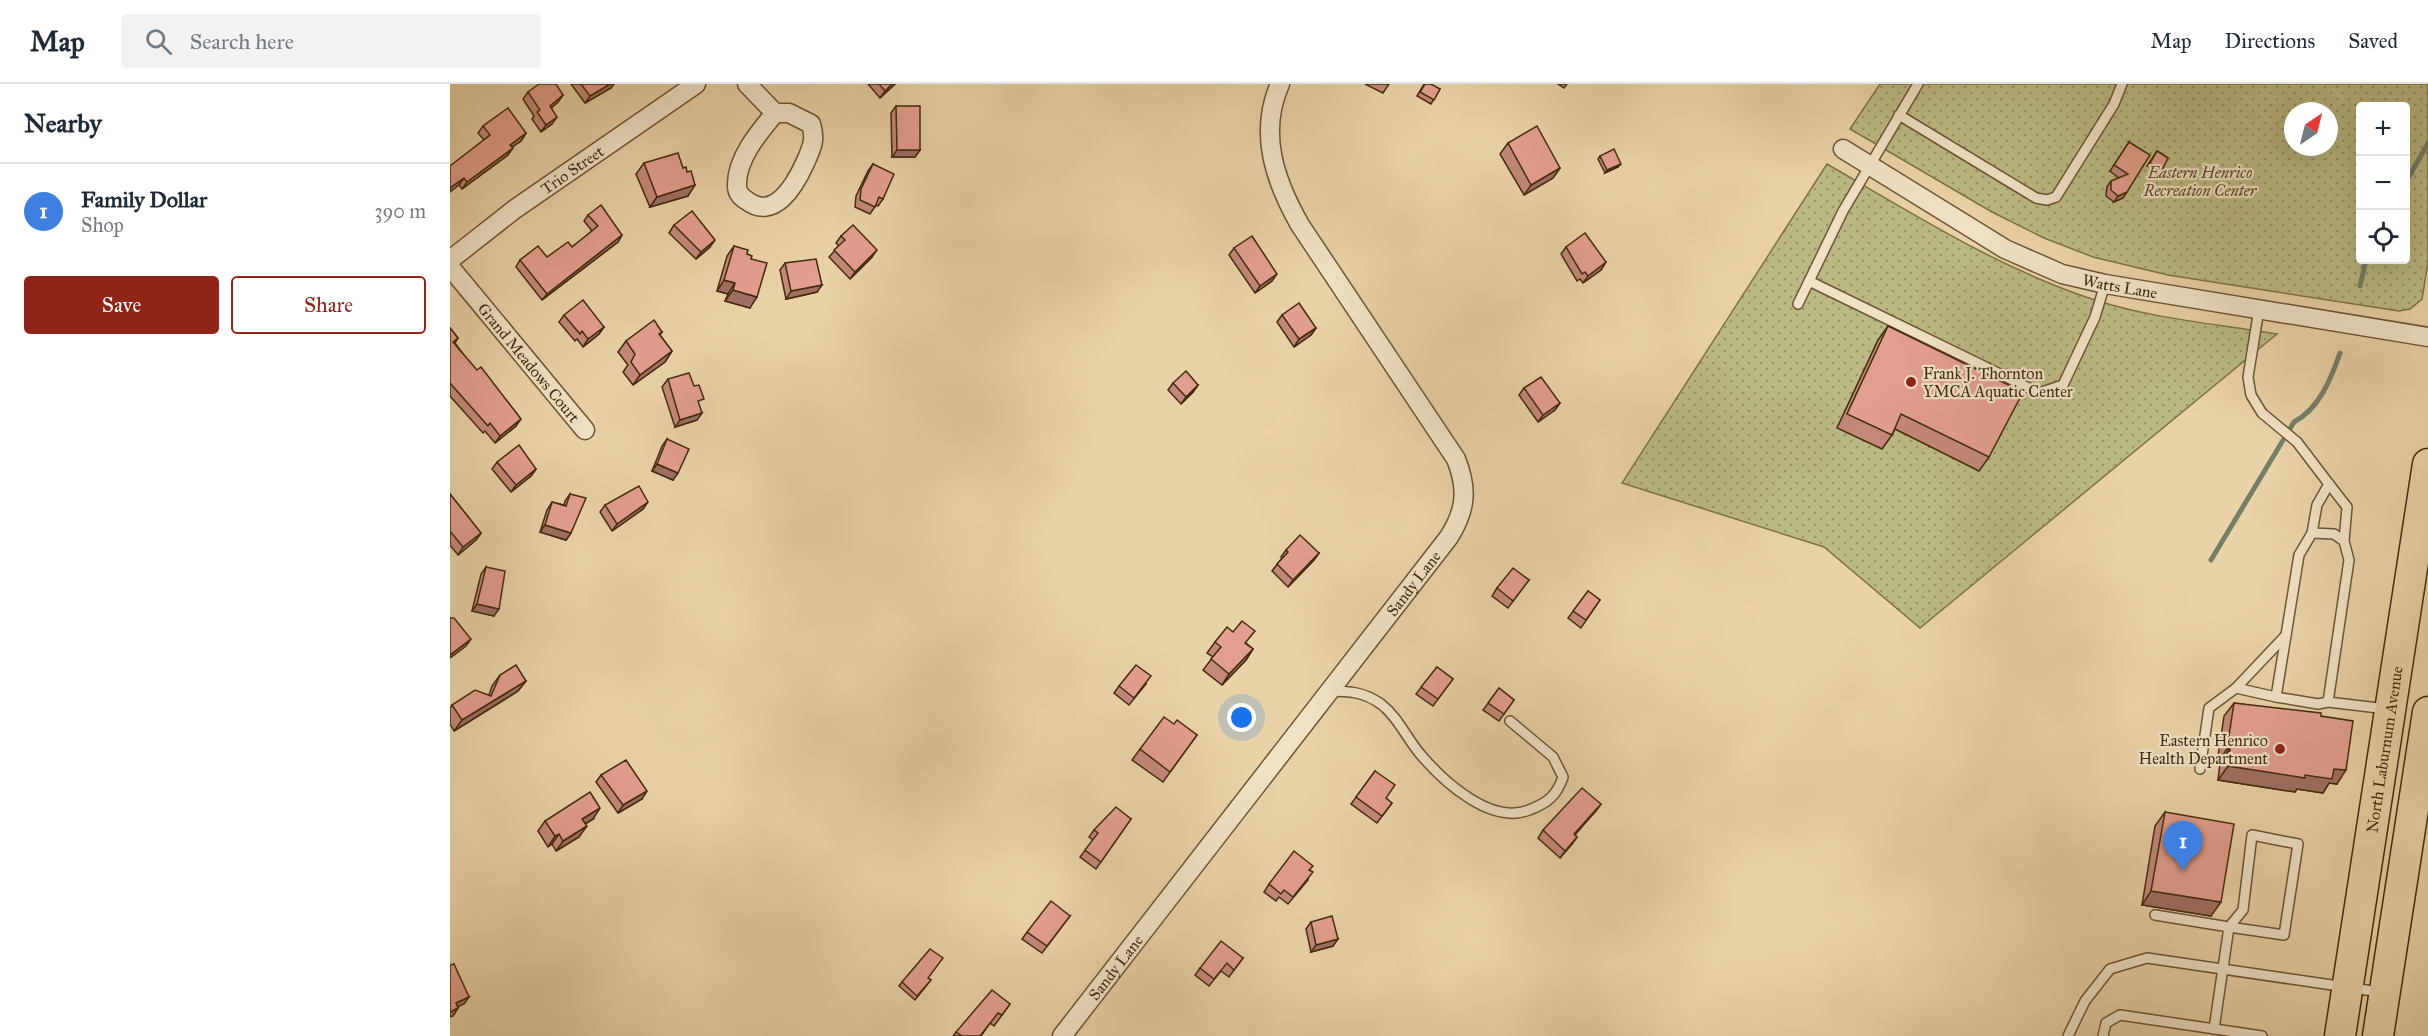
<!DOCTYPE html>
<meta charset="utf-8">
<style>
:root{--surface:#fff;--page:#f2f2f3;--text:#1f2937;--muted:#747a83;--line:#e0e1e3;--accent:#8f2418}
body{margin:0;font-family:"IM FELL Great Primer",serif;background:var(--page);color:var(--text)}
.controls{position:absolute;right:18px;top:18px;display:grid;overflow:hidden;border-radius:6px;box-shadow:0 6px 24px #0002}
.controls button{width:54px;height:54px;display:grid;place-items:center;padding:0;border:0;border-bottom:2px solid var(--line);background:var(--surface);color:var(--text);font:30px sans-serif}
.compass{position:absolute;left:1834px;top:18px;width:54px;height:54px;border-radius:50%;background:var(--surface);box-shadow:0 6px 24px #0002;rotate:35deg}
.you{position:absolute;left:792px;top:634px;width:21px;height:21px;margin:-15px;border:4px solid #fff;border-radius:50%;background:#1a73e8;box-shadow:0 0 0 9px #1a73e833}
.badge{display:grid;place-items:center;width:39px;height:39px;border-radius:50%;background:var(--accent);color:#fff;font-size:20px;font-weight:700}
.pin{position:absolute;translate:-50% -50px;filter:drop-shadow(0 2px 3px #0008)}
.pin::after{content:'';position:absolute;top:32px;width:21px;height:18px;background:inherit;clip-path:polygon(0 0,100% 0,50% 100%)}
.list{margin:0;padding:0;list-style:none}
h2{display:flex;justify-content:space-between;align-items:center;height:78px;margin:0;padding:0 24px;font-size:26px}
h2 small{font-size:20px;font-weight:400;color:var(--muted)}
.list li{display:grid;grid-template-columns:39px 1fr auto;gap:18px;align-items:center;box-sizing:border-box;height:96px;padding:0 24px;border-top:2px solid var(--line)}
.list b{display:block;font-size:22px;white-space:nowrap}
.list p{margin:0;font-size:20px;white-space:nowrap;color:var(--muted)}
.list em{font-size:20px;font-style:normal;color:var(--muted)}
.actions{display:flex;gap:12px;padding:18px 24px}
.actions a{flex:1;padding:14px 0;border:2px solid var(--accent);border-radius:6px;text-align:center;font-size:21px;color:var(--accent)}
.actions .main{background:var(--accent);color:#fff}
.icon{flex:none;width:33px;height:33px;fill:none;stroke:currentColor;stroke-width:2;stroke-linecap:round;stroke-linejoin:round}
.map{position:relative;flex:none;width:1978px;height:952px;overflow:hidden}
header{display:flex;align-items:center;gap:36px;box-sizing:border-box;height:84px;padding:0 30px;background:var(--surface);border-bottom:2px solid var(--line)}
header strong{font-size:28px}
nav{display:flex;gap:33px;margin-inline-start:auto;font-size:21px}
.search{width:420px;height:54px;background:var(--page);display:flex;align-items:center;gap:15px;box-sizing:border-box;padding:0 21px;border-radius:6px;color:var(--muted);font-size:22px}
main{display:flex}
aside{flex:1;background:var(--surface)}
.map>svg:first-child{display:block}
</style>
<header>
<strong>Map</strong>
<div class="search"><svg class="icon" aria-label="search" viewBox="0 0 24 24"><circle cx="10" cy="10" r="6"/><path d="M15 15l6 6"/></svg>Search here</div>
<nav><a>Map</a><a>Directions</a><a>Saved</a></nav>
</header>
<main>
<aside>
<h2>Nearby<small></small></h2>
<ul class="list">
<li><span class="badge" style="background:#3f7fe0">1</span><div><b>Family Dollar</b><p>Shop</p></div><em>390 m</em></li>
</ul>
<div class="actions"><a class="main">Save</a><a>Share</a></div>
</aside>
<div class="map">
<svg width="1978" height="952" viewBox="0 0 1978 952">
<defs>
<pattern id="park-dots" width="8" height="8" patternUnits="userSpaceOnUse" patternTransform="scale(1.5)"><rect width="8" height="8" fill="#bbba84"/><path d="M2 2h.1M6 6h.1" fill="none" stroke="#9a976a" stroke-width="1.8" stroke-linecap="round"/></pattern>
</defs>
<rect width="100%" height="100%" fill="#ead2a8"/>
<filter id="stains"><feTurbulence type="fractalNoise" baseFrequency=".00333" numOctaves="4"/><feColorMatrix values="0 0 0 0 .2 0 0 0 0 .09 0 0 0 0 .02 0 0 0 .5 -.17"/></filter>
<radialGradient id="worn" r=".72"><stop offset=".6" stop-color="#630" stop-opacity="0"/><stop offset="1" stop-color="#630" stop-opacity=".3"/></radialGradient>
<!-- park -->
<g fill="url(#park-dots)" stroke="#7f7248" stroke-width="1.5" fill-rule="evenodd">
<path d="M1430,0H1978V178L1972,215L1960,225L1949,227L1718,191L1643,173L1594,154L1542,128L1400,45ZM1910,22H1956V176H1910ZM1843,27H1879V63H1843Z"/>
<path d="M1377,80C1465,131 1551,186 1648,217C1705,235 1768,240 1827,250L1470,544L1374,463L1172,399Z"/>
</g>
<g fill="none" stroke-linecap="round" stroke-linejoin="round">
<!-- stream -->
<g stroke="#778067" stroke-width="5">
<polyline points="1956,98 1978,59"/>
<polyline points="1910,202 1916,176"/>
<path d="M1761,476L1844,338C1869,325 1881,295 1890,269"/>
</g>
<defs>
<g id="lane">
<polyline points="1449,31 1586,114 1597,116 1606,113 1664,20 1672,0"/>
<polyline points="1359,197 1589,309 1613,301 1645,233 1655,200"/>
<polyline points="1348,220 1393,127 1468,0"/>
<polyline points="1809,225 1798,293 1801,311 1812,329 1847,358 1879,400"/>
<polyline points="1862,449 1867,421 1879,400 1897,423 1894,457"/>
<polyline points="1786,604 1826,613"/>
<path d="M879,607C899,607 914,608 931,620C948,633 957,655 971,671C994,698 1041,741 1079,726C1098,719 1107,711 1113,693L1103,673L1060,637"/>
<polyline points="1878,618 1868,620 1826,613 1849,471 1862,449 1884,450 1894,457 1899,476 1878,618 1937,625"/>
<polyline points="1750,685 1759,624 1786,604 1836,551"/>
<polyline points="1705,831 1779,843 1793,826 1802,751 1848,760 1834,851 1779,843 1764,945"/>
<polyline points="1618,952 1635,917 1660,885 1697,874 1930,908"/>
<polyline points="1653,952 1656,939 1670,931 1812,952"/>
</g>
<g id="street">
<path d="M297,0L325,29H339L361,40C366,56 362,63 355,79C345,101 324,138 296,116C291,113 287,108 287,102C286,75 309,48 325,29"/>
<path id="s1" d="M1393,65L1555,165L1612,190L1655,200L1978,253"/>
<path id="s2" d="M0,176L65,125L246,0"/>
<path id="s3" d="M0,183L135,346"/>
<path id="s4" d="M612,952L999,453C1016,426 1018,405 1006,375L850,141C825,97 808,49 830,0"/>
</g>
<g id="primary">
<path id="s5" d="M1890,952L1978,380"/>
<polyline points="1928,952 1978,628"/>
</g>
</defs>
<!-- lane casing -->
<use href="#lane" stroke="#6d5534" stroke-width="12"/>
<!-- street casing -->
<use href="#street" stroke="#6d5534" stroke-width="21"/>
<!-- primary casing -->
<use href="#primary" stroke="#432b0d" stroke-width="33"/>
<!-- lane -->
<use href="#lane" stroke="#f1e2c6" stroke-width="9"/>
<!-- street -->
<use href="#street" stroke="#f1e2c6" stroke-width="18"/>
<!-- primary -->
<use href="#primary" stroke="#ead2a8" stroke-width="30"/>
</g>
<!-- wall -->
<g fill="#c3897a" stroke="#432b0d" stroke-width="1.5">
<polygon points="121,0 164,0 161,4 135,19"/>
<polygon points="418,0 445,0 430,14"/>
<polygon points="915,0 939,0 933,9"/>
<polygon points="974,0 990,5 981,20 967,12"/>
<polygon points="1108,0 1117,0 1114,4"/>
<polygon points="78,8 113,11 108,18 101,24 102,40 91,48 82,35 84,32 73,15"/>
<polygon points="446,22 470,66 465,73 442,73 441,29"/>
<polygon points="33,42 76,49 71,57 62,63 58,71 12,105 9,101 34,56 28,49"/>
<polygon points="1679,58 1677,108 1673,114 1664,118 1656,112 1657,103 1661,97 1669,94 1660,87"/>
<polygon points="1058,59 1110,84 1103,94 1074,111 1050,70"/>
<polygon points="1707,67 1718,74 1709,89 1697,82"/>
<polygon points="1150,72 1168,83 1155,89 1148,75"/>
<polygon points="194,79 233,84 238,112 200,123 186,90"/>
<polygon points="423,80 433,115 428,122 426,121 420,130 405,123 406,112 418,87"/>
<polygon points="138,131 172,151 168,158 92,216 66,183 70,176 97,173 122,163 142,147 134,137"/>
<polygon points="224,141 260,163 246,175 219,149"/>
<polygon points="391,152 422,173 400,195 379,173 389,162 386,159"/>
<polygon points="284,162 297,170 301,175 300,224 275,217 278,210 267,207 277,172"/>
<polygon points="1116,163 1156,178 1151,186 1133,199 1130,195 1127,197 1111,170"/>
<polygon points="784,164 822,197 805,209 779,171"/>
<polygon points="335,179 367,208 336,215 330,186"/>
<polygon points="114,231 154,243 149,250 133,263 127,255 125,257 109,238"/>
<polygon points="832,231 866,244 861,251 844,263 827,238"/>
<polygon points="1438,242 1539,373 1529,387 1445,345 1442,351 1432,365 1387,344 1428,256"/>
<polygon points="0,244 8,254 5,259 66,342 45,359 35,347 33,349 0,312"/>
<polygon points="212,248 210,251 222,267 215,278 183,301 173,288 178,281 168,268 176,257"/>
<polygon points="218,295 249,321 247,336 225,343 212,303"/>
<polygon points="723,299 748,301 743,308 731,320 718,306"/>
<polygon points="1074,304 1110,319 1105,326 1088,338 1069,311"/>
<polygon points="217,355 223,396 202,387 212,362"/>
<polygon points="47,378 86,385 81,392 61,408 42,385"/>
<polygon points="0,410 31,449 26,456 8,471 0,461"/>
<polygon points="120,410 121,449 116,456 90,448 97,426 102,418 114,421 115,417"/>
<polygon points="155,421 193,425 162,447 150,428"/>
<polygon points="836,466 869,469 864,476 838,503 822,487 832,474 831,473"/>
<polygon points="36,483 44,532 22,527 31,490"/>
<polygon points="1079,496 1058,524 1042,512 1047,504"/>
<polygon points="1138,507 1150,516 1131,544 1118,534"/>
<polygon points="765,558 796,559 803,565 796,576 772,601 753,586 763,573 757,569"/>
<polygon points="987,583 1003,595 983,622 966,610"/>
<polygon points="50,591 76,597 68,607 4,647 0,640 0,624 2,621 39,611 42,602"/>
<polygon points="696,600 679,621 664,609 669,602"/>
<polygon points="1049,604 1064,616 1049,637 1033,626"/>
<polygon points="1784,619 1871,632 1887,700 1879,699 1873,709 1847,705 1845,708 1768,696 1770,679 1767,679 1774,632"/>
<polygon points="724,640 747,651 713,698 682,676 690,665"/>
<polygon points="925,687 936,714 942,719 927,739 901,720"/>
<polygon points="151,691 192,715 168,729 146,698"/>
<polygon points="1151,720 1125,751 1127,753 1122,760 1110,774 1088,754 1093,746"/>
<polygon points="1715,728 1761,832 1692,821 1705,742"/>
<polygon points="143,735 135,740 129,753 106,767 102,760 98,763 88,747 95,737"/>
<polygon points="681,735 646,785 630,773 643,756 639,753 644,746"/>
<polygon points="860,786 858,796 838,820 829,813 826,817 814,808 819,800"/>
<polygon points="620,832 592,869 572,855 577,848"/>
<polygon points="861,838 883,862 861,868 856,845"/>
<polygon points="793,874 779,893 771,887 759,902 745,891 750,884"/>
<polygon points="478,894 481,896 465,916 449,902 452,898"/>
<polygon points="560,920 544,942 540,939 531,952 503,952 506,948"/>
</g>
<!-- shaded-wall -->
<g fill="#9f6f63" stroke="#432b0d" stroke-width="1.5">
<polygon points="160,0 164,0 161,4 135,19 140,12"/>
<polygon points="442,0 445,0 430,14 435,7"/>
<polygon points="113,11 108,18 95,30 100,22"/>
<polygon points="107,33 102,40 91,48 96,41"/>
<polygon points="76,49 71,57 55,68 60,61"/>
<polygon points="63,64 58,71 12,105 17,98"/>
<polygon points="447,66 470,66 465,73 442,73"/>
<polygon points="1171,80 1168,83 1155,89 1157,86"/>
<polygon points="1110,84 1103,94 1074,111 1081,101"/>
<polygon points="14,94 9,101 0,108 0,104"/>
<polygon points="245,101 238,112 200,123 207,113"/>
<polygon points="1677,108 1673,114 1664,118 1668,112"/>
<polygon points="172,151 168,158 92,216 97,210"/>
<polygon points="265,156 260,163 246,175 251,168"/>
<polygon points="427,166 422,173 400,195 405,188"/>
<polygon points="1156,178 1151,186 1133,199 1138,192"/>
<polygon points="827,190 822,197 805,209 810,202"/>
<polygon points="274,196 285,199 278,210 267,207"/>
<polygon points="372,201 367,208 336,215 341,207"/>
<polygon points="283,206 307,213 300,224 275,217"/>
<polygon points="154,243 149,250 133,263 138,255"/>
<polygon points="866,244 861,251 844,263 849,255"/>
<polygon points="222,267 215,278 183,301 190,291"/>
<polygon points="748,301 743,308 731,320 736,313"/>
<polygon points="1110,319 1105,326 1088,338 1093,331"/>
<polygon points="252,329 247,336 225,343 230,336"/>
<polygon points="71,335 66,342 45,359 50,352"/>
<polygon points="207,380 228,389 223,396 202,387"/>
<polygon points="86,385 81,392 61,408 66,401"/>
<polygon points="198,418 193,425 162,447 167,440"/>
<polygon points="95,441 121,449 116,456 90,448"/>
<polygon points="31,449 26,456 8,471 13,463"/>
<polygon points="869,469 864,476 838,503 843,496"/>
<polygon points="27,520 49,525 44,532 22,527"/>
<polygon points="21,555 16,562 0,574 0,571"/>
<polygon points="803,565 796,576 772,601 779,590"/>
<polygon points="76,597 68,607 4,647 12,636"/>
<polygon points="1777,665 1780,665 1770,679 1767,679"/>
<polygon points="1778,682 1884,685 1896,686 1887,700 1879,699 1873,709 1847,705 1845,708 1768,696"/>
<polygon points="197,707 192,715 168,729 173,721"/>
<polygon points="1151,720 1146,727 1119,757 1124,750"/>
<polygon points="150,724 143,735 125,746 132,735"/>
<polygon points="137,742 129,753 106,767 113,757"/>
<polygon points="109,750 102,760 98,763 105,752"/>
<polygon points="1127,753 1122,760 1110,774 1115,767"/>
<polygon points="1701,807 1771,818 1761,832 1692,821"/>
<polygon points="888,855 883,862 861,868 866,861"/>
<polygon points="19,913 14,920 1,926 6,919"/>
<polygon points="8,924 3,932 0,933 0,928"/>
</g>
<!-- building -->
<g fill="#e39f8e" stroke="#432b0d" stroke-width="1.5">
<polygon points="89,0 106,0 113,11 100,22 107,33 96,41 87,28 90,26 78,8"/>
<polygon points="131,0 160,0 140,12"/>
<polygon points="429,0 442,0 435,7"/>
<polygon points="975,0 981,0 990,5 984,16 970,8"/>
<polygon points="446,22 470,22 470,66 447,66"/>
<polygon points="58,24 76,49 60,61 63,64 17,98 14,94 0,104 0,82 40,51 33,42"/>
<polygon points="1087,42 1110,84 1081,101 1058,59"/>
<polygon points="1679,58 1700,71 1677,108 1668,112 1661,106 1661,97 1678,90 1664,81"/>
<polygon points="1164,65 1171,80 1157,86 1150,72"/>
<polygon points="1707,67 1718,74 1712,86 1700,79"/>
<polygon points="228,69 233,84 236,83 237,88 241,87 245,101 207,113 194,79"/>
<polygon points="423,80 444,90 433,115 429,113 425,123 410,116 411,105"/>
<polygon points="151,121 172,151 97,210 70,176 88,162 97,173 118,158 122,163 148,142 138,131"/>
<polygon points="242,127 265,156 251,168 224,141"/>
<polygon points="403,141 427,166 405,188 384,166 395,156 391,152"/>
<polygon points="1135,149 1156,178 1138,192 1135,188 1132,190 1116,163"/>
<polygon points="802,152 827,190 810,202 784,164"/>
<polygon points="284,162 298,166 297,170 302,172 301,175 317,179 307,213 283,206 285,199 274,196"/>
<polygon points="366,175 372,201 341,207 335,179"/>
<polygon points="133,216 154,243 138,255 132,247 130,250 114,231"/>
<polygon points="849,219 866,244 849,255 832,231"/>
<polygon points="204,236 212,248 209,250 222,267 190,291 181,278 185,270 176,257"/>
<polygon points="1438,242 1573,308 1539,373 1451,330 1442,351 1397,330"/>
<polygon points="0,244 8,254 3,258 27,286 31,283 71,335 50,352 40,339 38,342 0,299"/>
<polygon points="736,287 748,301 736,313 723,299"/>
<polygon points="239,289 244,302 249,301 254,315 248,317 252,329 230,336 218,295"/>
<polygon points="1091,293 1110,319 1093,331 1074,304"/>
<polygon points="217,355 239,365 228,389 207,380"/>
<polygon points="69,361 86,385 66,401 47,378"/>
<polygon points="189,402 198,418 167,440 155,421"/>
<polygon points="0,410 31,449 13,463 0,447"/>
<polygon points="120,410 136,414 121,449 95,441 102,418 116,422"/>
<polygon points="850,451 869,469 843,496 827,480 838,468 836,466"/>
<polygon points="36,483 55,487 49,525 27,520"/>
<polygon points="1063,484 1079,496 1063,517 1047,504"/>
<polygon points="1138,507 1150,516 1136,536 1123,527"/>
<polygon points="0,534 4,534 21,555 0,571"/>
<polygon points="792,537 805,547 795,559 803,565 779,590 761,575 771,563 765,558 777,543 783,548"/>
<polygon points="66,581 76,597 12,636 2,621 25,606 41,612 50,591"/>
<polygon points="686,581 701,592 684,614 669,602"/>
<polygon points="987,583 1003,595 988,615 971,603"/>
<polygon points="1049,604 1064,616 1054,630 1038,619"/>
<polygon points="1784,619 1871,629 1871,632 1903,637 1896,686 1884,685 1882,695 1855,691 1855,694 1778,682 1780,665 1777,665"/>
<polygon points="714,633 724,640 727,636 747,651 720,688 690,665"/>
<polygon points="176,676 197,707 173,721 151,691"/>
<polygon points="925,687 945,701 936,714 942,719 932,732 906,713"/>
<polygon points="1132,704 1151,720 1124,750 1127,753 1115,767 1093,746"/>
<polygon points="140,708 150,724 132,735 137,742 113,757 109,750 105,752 95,737"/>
<polygon points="666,723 681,735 651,778 635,766 648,749 644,746"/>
<polygon points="1715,728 1784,740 1771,818 1701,807"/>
<polygon points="844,767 863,782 859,786 863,788 843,813 834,806 831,810 819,800"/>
<polygon points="601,817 620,832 597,862 577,848"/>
<polygon points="882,832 888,855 866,861 861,838"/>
<polygon points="771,857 793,874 784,886 777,879 764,895 750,884"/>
<polygon points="480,865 493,874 478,894 481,896 467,912 452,898"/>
<polygon points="4,880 19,913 6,919 8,924 0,928 0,881"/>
<polygon points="542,906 560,920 552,931 548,929 530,952 512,952 506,948"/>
</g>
<!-- markers -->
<g fill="#8f2418" stroke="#f1e2c6" stroke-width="2">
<circle cx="1461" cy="298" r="6"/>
<circle cx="1830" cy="665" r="6"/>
</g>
<g text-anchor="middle" stroke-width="4.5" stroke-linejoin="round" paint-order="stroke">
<!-- street labels -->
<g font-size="16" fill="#432b0d" stroke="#f1e2c6">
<text dy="6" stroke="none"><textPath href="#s2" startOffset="152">Trio Street</textPath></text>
<text dy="6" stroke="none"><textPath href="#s1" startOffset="312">Watts Lane</textPath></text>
<text dy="6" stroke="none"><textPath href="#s3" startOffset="124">Grand Meadows Court</textPath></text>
<text dy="6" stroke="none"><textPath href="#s4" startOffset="573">Sandy Lane</textPath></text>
<text dy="6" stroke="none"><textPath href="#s5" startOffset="290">North Laburnum Avenue</textPath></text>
<text dy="6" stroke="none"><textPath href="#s4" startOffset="87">Sandy Lane</textPath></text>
</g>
<!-- park labels -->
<g font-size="16" font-style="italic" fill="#5b4825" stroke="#f1e2c6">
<text x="1750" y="94">Eastern Henrico<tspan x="1750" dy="18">Recreation Center</tspan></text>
</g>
<!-- poi labels -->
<g font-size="16" fill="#432b0d" stroke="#f1e2c6" text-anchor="start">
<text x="1473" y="295">Frank J. Thornton<tspan x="1473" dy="18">YMCA Aquatic Center</tspan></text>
<text x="1818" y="662" text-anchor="end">Eastern Henrico<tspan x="1818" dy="18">Health Department</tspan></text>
</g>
</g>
<rect width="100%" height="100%" filter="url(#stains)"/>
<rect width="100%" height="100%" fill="url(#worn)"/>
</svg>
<div class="controls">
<button>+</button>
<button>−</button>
<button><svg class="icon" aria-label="locate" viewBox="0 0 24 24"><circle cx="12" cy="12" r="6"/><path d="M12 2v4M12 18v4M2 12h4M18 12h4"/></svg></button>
</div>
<svg class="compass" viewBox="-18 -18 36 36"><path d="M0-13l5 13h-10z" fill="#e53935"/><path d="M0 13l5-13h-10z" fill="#747a83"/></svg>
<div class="you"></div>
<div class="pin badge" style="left:1733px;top:787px;background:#3f7fe0">1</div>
</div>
</main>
